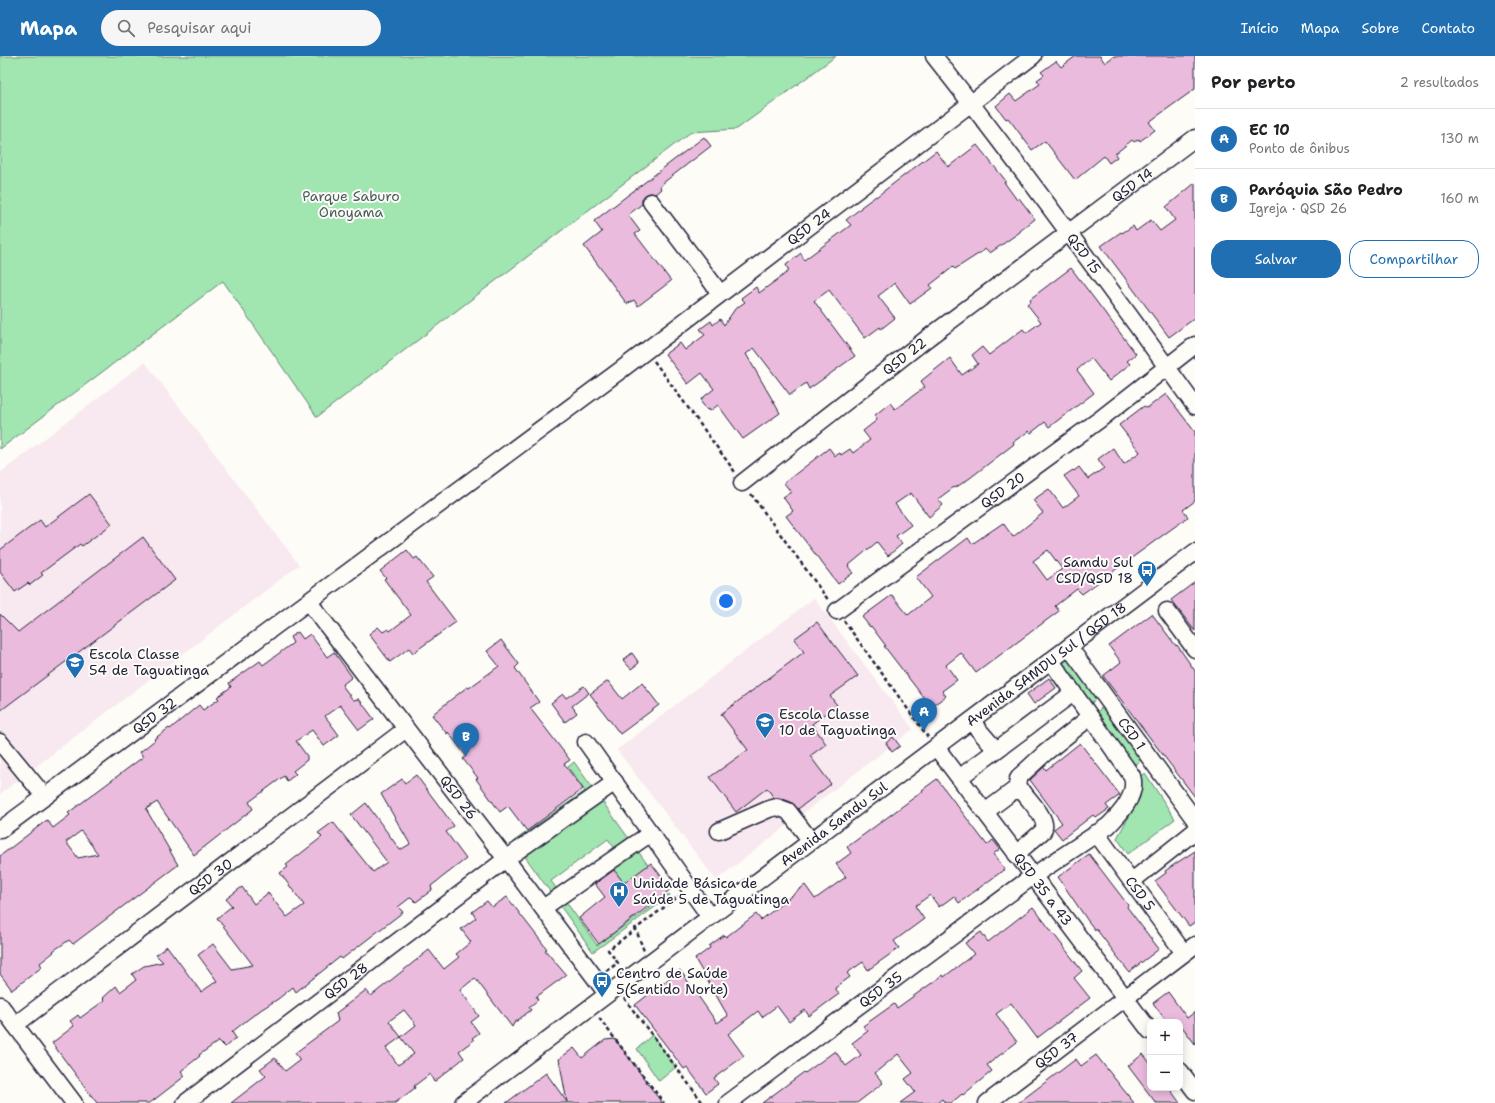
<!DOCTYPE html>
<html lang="pt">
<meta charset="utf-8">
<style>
:root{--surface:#fff;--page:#f6f6f6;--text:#202124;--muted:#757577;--line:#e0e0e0;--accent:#1f6fb2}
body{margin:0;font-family:"Shantell Sans",sans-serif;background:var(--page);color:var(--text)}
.controls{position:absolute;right:12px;bottom:12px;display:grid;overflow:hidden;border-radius:8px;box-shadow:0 2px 10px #0003}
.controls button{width:36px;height:36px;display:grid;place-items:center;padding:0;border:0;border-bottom:1px solid var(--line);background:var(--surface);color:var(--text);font:20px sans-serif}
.you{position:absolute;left:726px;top:545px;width:14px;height:14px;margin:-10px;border:3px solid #fff;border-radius:50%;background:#1a73e8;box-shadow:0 0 0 6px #1a73e833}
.badge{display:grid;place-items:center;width:26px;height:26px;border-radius:50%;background:var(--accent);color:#fff;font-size:13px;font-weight:700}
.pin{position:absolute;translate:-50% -33px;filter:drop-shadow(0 1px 2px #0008)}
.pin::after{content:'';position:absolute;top:21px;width:14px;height:12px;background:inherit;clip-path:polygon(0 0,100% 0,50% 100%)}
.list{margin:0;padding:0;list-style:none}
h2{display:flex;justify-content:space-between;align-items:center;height:52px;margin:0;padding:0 16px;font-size:17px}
h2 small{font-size:13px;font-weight:400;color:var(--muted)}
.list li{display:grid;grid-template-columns:26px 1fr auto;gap:12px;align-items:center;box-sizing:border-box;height:60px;padding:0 16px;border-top:1px solid var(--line)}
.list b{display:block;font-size:15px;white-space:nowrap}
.list p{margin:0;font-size:13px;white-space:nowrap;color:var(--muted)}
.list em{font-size:13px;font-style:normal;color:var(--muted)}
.actions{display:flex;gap:8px;padding:12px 16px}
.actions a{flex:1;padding:9px 0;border:1px solid var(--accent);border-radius:16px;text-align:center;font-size:14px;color:var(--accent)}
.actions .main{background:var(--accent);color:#fff}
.icon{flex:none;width:22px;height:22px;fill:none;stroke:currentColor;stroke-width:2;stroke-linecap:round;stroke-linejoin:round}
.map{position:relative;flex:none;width:1195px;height:1047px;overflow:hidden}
header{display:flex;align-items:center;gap:24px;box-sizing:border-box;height:56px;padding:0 20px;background:var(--accent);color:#fff}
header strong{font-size:19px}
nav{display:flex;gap:22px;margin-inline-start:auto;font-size:14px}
.search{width:280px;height:36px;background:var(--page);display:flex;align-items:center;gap:10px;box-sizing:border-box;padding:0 14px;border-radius:22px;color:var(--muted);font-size:15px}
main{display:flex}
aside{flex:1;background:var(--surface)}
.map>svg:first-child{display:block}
</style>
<header>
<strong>Mapa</strong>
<div class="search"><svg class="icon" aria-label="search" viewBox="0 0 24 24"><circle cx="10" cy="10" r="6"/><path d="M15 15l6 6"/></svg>Pesquisar aqui</div>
<nav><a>Início</a><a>Mapa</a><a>Sobre</a><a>Contato</a></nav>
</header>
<main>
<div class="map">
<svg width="1195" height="1047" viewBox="0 0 1195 1047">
<rect width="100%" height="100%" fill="#fdfcf7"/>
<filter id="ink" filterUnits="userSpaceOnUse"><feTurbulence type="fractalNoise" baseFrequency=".025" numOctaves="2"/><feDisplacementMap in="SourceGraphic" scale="8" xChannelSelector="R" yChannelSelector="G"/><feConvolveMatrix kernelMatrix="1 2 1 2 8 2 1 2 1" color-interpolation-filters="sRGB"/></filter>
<g filter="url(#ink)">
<!-- built -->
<g fill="#f8e8ef">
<polygon points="145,306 299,509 0,738 0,417"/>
<polygon points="814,542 913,673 716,824 617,694"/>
</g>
<!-- green -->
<g fill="#a1e5b0" stroke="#628476">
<polygon points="0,0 836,0 737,73 691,76 317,361 223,225 0,393"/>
<polygon points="1066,602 1069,602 1097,641 1093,646 1087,645 1062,607"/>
<polygon points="1101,652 1105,652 1141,703 1137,708 1131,707 1098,660 1099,654"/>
<polygon points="574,706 650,812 622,832 609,814 623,804 608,783 551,825 597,889 669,838 670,840 593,896 514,785 585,735 568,711"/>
<polygon points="1145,717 1175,763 1128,798 1117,782 1140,741 1142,731 1139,721"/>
<polygon points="652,979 676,1011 659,1025 637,993"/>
</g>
<!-- building -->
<g fill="#ebbbdd" stroke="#22223b" fill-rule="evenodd">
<polygon points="1076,0 1100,0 1105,7 1114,0 1195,0 1195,33 1149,66 1155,74 1140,85 1139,83 1134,86 1132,84 1115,98 1117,101 1109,107 1104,100 1075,124 1045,85 1032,94 1015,71 1008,62 1006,63 996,50 1010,38 1016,45 1040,28 1037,24 1044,19 1041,16 1056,5 1061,11"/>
<polygon points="704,81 711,90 663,127 660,131 661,133 655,138 650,137 645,139 642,143 642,148 628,159 640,175 635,178 671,225 638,250 634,244 627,248 584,190 602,176 594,165"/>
<polygon points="977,89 1006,125 1004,126 1017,144 1019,142 1035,163 1020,175 1020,176 990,197 986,193 955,213 953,211 930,229 932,232 910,248 895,227 878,240 895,262 881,273 880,271 865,282 829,234 814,245 855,300 809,333 806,327 790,339 754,292 746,298 780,357 743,383 718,349 710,355 709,353 707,354 701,346 702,345 701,343 714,333 702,317 688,328 665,298 680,287 685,294 705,279 700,273 711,265 713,269 720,263 724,269 735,253 745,246 741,242 756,231 759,237 789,215 786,209 801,197 804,204 835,181 851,169 846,164 861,152 861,151 876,140 876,141 936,95 948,111"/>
<polygon points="1195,127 1195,262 1169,281 1101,190 1121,176 1122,177 1133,170 1136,175 1151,164 1160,175 1175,164 1166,151"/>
<polygon points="1071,212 1136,298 1127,305 1130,308 1109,325 1091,302 1077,314 1094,337 1049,371 1045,366 1031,377 1029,375 1013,386 1014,388 970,422 955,432 954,431 938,443 943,449 929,461 911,437 895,448 911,469 896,480 902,488 888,500 877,486 848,510 853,517 838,528 786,460 793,455 783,441 791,436 784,427 829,392 835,400 840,397 841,399 850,393 853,397 870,384 863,375 877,364 875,359 890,347 895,353 925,331 921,325 950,302 962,319 978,308 972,299 982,291 989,299 1023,273 1026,277 1041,266 1027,248 1031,245 1030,243"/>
<path d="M1166,338L1195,376V445L1183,454L1188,461L1082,538L1077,533L1055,550L1059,555L976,617L961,597L946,609L957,624L942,635L946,640L931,651L884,590H886L871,570L870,571L862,561L892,539L908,559L931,541L916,521L968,482L972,488L1003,467L1013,481L1043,457L1033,444L1049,433L1063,452L1079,440L1064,420L1073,414L1074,415L1079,411L1088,423L1104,412L1098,403L1113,392L1124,408L1140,396L1119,369L1144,350L1147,352ZM1048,494L1062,513L1047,524L1033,505Z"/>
<polygon points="89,438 112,468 82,490 80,488 41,517 43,519 30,529 28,527 15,536 0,516 0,494 40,464 45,471"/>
<polygon points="143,481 175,524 0,655 0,558 18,576"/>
<polygon points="407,494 414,503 417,501 433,521 426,526 456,566 413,597 409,592 390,606 369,578 378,571 383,576 388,573 390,575 411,559 384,523 386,522 380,515"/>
<polygon points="1195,526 1195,575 1171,544"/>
<polygon points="1152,558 1176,590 1177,589 1195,615 1195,741 1103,620 1121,606 1109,590"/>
<polygon points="817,566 858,620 830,640 837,649 812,668 826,688 810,700 831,728 798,753 791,746 780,742 774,742 767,732 736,756 710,721 748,694 721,658 804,596 794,583"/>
<path d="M298,576L303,583L310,578L327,601L334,596L352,621L342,629L353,644L359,643L374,663L359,674L340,649L325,660L339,679L324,690L312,674L296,685L307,700V704L293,715L296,718L287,725L284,720L249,746L253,753L194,799L157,746L146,753L178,809L73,888L69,884L53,895L54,896L40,907L42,911L12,934L0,918V800L47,764L53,772L70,759L68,757L143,701L140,696L155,684L154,683L169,672L170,673L199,649L203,654L219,643L217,641L231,631L229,627L260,605L263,609L293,587L290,581ZM81,775L98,798L78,802L66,786Z"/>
<polygon points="501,584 519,608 515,612 539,646 530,652 570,704 564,708 583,733 527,775 508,750 500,756 476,723 478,722 463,703 466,700 448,676 447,678 432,659 435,658 434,657 467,631 469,632 499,610 487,595"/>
<polygon points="632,597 639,607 631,613 623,604"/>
<polygon points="1049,622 1056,632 1034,648 1027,638"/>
<polygon points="608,625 622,643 642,627 659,649 620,678 590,638"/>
<polygon points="584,630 589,637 572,650 577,657 565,666 551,647 563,638 566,642"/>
<polygon points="893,681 900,690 892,696 886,687"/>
<polygon points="1080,687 1120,739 1106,749 1109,753 1096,762 1093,759 1062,783 1054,773 1062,767 1030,724 1044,711 1046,714"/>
<polygon points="416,719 454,770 446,776 466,803 431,830 432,834 416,846 411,841 398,851 403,856 342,903 340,901 296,936 293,931 278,943 262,953 247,964 232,976 236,982 225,991 219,985 199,999 200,1000 181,1015 185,1020 150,1047 97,1047 52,987 74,970 70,965 78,959 80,962 105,944 103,942 116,930 120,936 136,924 132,918 144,910 163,906 156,899 167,890 201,936 217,925 198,899 213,888 232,913 253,909 217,862 232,850 226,843 242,831 254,848 268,837 287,861 304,849 280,817 288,811 286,809 322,781 318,777 333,766 373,816 387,806 351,759 366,747 400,794 410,788 381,738 402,723 405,727"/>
<polygon points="937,723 987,789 993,784 1000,793 993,798 1005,813 959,847 954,840 939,851 930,839 915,850 924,863 894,885 899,892 868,914 863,906 847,917 850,921 835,932 839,938 809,960 805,954 789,966 777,950 762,961 758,955 728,978 744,1000 714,1022 718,1028 706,1037 687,1011 684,1013 635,949 680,914 717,967 728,960 695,903 710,892 709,890 724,879 726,881 756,858 761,864 805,829 815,843 846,821 836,808 851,797 847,791 923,735 922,734"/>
<polygon points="1195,795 1195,866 1189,870 1155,825 1166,817 1165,815 1175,808"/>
<polygon points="1089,798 1128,849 1127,851 1159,893 1129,916 1097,874 1095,874 1088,865 1058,821"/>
<polygon points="651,807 671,833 599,888 579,862 605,841 595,828 614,814 624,827"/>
<path d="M507,841L547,893L545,894L566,919L536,941L538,944L529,951L531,954L514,967L512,971L475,922L460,934L479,960L471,966L479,977L472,982L474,984L459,995L464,1002L434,1026L430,1018L414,1030L415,1032L395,1047H231L266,1020L260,1013L275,1002L285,1015L300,1004L295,997L338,965L336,957L366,934L371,940L429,894L444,913L459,901L456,898L471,886L461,873L476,862L472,856L487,845L492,851ZM404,954L416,969L401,981L389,965ZM401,981L414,998L398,1009L386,992Z"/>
<polygon points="1033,851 1082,915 1074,922 1090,942 1037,982 1011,947 996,958 1017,986 987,1009 992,1015 963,1039 962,1038 951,1047 945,1047 942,1043 937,1047 900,1047 915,1036 905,1023 913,1017 898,998 875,1017 883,1027 857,1047 762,1047 804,1016 805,1017 835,995 846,1010 861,999 852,987 868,975 863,970 894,948 897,952 943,919 944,921 974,898 965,887 981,876 988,886"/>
<polygon points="1168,936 1187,962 1195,956 1195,988 1180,968 1180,966 1167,966 1153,947"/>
<polygon points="615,983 662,1047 506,1047 546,1017 567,1046 559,1003 574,992 582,1002 605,984"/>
<polygon points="1143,998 1150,1007 1150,1032 1169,1032 1180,1047 1156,1047 1128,1010"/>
<polygon points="1096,999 1134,1047 1018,1047 1076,1003 1081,1010"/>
</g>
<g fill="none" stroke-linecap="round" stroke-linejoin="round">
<defs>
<g id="minor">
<path id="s1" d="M934,0C1024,114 1110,232 1195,350"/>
<polyline points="651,146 720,237"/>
<path id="s2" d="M742,427L925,284L1195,82"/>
<path id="s3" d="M309,546L506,803L607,938"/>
<path id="s4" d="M837,555L1099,364L1195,289"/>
<polyline points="1167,555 1195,593"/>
<path id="s5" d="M1069,591L1195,764"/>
<polyline points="971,665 996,694"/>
<polyline points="0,686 45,741"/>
<polyline points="586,686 710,861"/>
<path id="s6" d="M936,691L1150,975"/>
<polyline points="967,716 1073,637"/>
<polyline points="1017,734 1018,723 1021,719 1045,697 1090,661"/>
<path d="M985,756L1013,735H1021L1024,737C1031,747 1049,764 1043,775L1016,798"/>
<path id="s7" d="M0,774L622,313L1033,0"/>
<polyline points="719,775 769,753 777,751 788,755 811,785"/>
<path id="s8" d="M1096,777L1184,897"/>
<polyline points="1132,825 1195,775"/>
<polyline points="543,852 651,777"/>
<polyline points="0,949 74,1047"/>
<path id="s9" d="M15,969L406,673"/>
<polyline points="1180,1015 1195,1035"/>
<path id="s10" d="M185,1047L506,803L615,726"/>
<path id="s11" d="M463,1047L1195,496"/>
<path id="s12" d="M728,1047L1033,820L1108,770C1120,758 1138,739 1132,720L1051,605"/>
<path id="s13" d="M987,1047L1195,889"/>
</g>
</defs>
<!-- minor casing -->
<use href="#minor" stroke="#22223b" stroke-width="19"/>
<!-- path -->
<g stroke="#22223b" stroke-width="2.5" stroke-dasharray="4 3" stroke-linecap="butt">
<polyline points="654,305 735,416"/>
<polyline points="751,438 829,545"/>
<polyline points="844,565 928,681"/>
<polyline points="635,871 644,895"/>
<polyline points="606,915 618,907 608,894 679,840"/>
<polyline points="624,942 703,1047"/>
<polyline points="599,962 664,1047"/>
</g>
<!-- minor -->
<use href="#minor" stroke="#fdfcf7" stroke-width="16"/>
</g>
</g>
<!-- icons -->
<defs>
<symbol id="bus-pin" viewBox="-11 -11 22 30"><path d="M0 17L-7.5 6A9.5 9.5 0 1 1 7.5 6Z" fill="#1f6fb2" stroke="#fdfcf7"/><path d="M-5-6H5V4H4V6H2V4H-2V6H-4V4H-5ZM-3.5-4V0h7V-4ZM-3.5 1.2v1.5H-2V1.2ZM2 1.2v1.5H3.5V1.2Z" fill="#fff"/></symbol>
<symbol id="school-pin" viewBox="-11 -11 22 30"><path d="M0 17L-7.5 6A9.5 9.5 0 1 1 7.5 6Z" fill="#1f6fb2" stroke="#fdfcf7"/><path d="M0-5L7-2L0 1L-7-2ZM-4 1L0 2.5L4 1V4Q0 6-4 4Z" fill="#fff"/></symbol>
<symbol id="hospital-pin" viewBox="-11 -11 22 30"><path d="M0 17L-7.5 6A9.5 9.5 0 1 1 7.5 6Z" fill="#1f6fb2" stroke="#fdfcf7"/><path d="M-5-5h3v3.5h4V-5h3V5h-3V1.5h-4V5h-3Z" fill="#fff"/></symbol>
</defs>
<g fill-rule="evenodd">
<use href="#bus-pin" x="1136" y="503" width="22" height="30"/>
<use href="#school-pin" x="64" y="595" width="22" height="30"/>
<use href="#school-pin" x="754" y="655" width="22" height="30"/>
<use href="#hospital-pin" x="608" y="824" width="22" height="30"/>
<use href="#bus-pin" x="591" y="914" width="22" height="30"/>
</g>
<g text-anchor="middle" stroke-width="4" stroke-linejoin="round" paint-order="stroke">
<!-- street labels -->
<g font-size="14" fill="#22223b" stroke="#fdfcf7">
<text dy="5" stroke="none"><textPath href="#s2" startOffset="491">QSD 14</textPath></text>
<text dy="5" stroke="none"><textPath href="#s7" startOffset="1009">QSD 24</textPath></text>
<text dy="5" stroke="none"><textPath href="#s1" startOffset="248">QSD 15</textPath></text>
<text dy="5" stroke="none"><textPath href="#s2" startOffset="206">QSD 22</textPath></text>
<text dy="5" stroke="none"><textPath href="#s4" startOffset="205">QSD 20</textPath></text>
<text dy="5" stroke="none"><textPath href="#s11" startOffset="730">Avenida SAMDU Sul / QSD 18</textPath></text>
<text dy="5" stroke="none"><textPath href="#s7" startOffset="192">QSD 32</textPath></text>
<text dy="5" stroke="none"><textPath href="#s5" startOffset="107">CSD 1</textPath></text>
<text dy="5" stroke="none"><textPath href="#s3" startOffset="246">QSD 26</textPath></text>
<text dy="5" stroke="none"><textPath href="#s11" startOffset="464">Avenida Samdu Sul</textPath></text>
<text dy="5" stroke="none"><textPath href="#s9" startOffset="245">QSD 30</textPath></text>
<text dy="5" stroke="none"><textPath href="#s6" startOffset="178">QSD 35 a 43</textPath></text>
<text dy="5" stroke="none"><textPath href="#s8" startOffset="75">CSD 5</textPath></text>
<text dy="5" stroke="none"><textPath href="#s10" startOffset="202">QSD 28</textPath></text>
<text dy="5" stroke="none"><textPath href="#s12" startOffset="190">QSD 35</textPath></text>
<text dy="5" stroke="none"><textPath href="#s13" startOffset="87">QSD 37</textPath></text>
</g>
<!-- park labels -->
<g font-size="14" fill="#485c5e" stroke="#fdfcf7">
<text x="351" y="145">Parque Saburo<tspan x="351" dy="16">Onoyama</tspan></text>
</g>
<!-- poi labels -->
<g font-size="14" fill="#22223b" stroke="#fdfcf7" text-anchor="start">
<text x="1133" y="511" text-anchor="end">Samdu Sul<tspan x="1133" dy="16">CSD/QSD 18</tspan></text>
<text x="89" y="603">Escola Classe<tspan x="89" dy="16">54 de Taguatinga</tspan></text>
<text x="779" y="663">Escola Classe<tspan x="779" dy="16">10 de Taguatinga</tspan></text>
<text x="633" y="832">Unidade Básica de<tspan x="633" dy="16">Saúde 5 de Taguatinga</tspan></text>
<text x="616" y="922">Centro de Saúde<tspan x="616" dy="16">5(Sentido Norte)</tspan></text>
</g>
</g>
</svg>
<div class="controls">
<button>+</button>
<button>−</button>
</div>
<div class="you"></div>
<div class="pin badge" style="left:924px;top:675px">A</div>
<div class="pin badge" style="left:466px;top:700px">B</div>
</div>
<aside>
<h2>Por perto<small>2 resultados</small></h2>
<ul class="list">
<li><span class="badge">A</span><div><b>EC 10</b><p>Ponto de ônibus</p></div><em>130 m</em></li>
<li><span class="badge">B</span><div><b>Paróquia São Pedro</b><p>Igreja · QSD 26</p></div><em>160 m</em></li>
</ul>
<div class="actions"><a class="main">Salvar</a><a>Compartilhar</a></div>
</aside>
</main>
